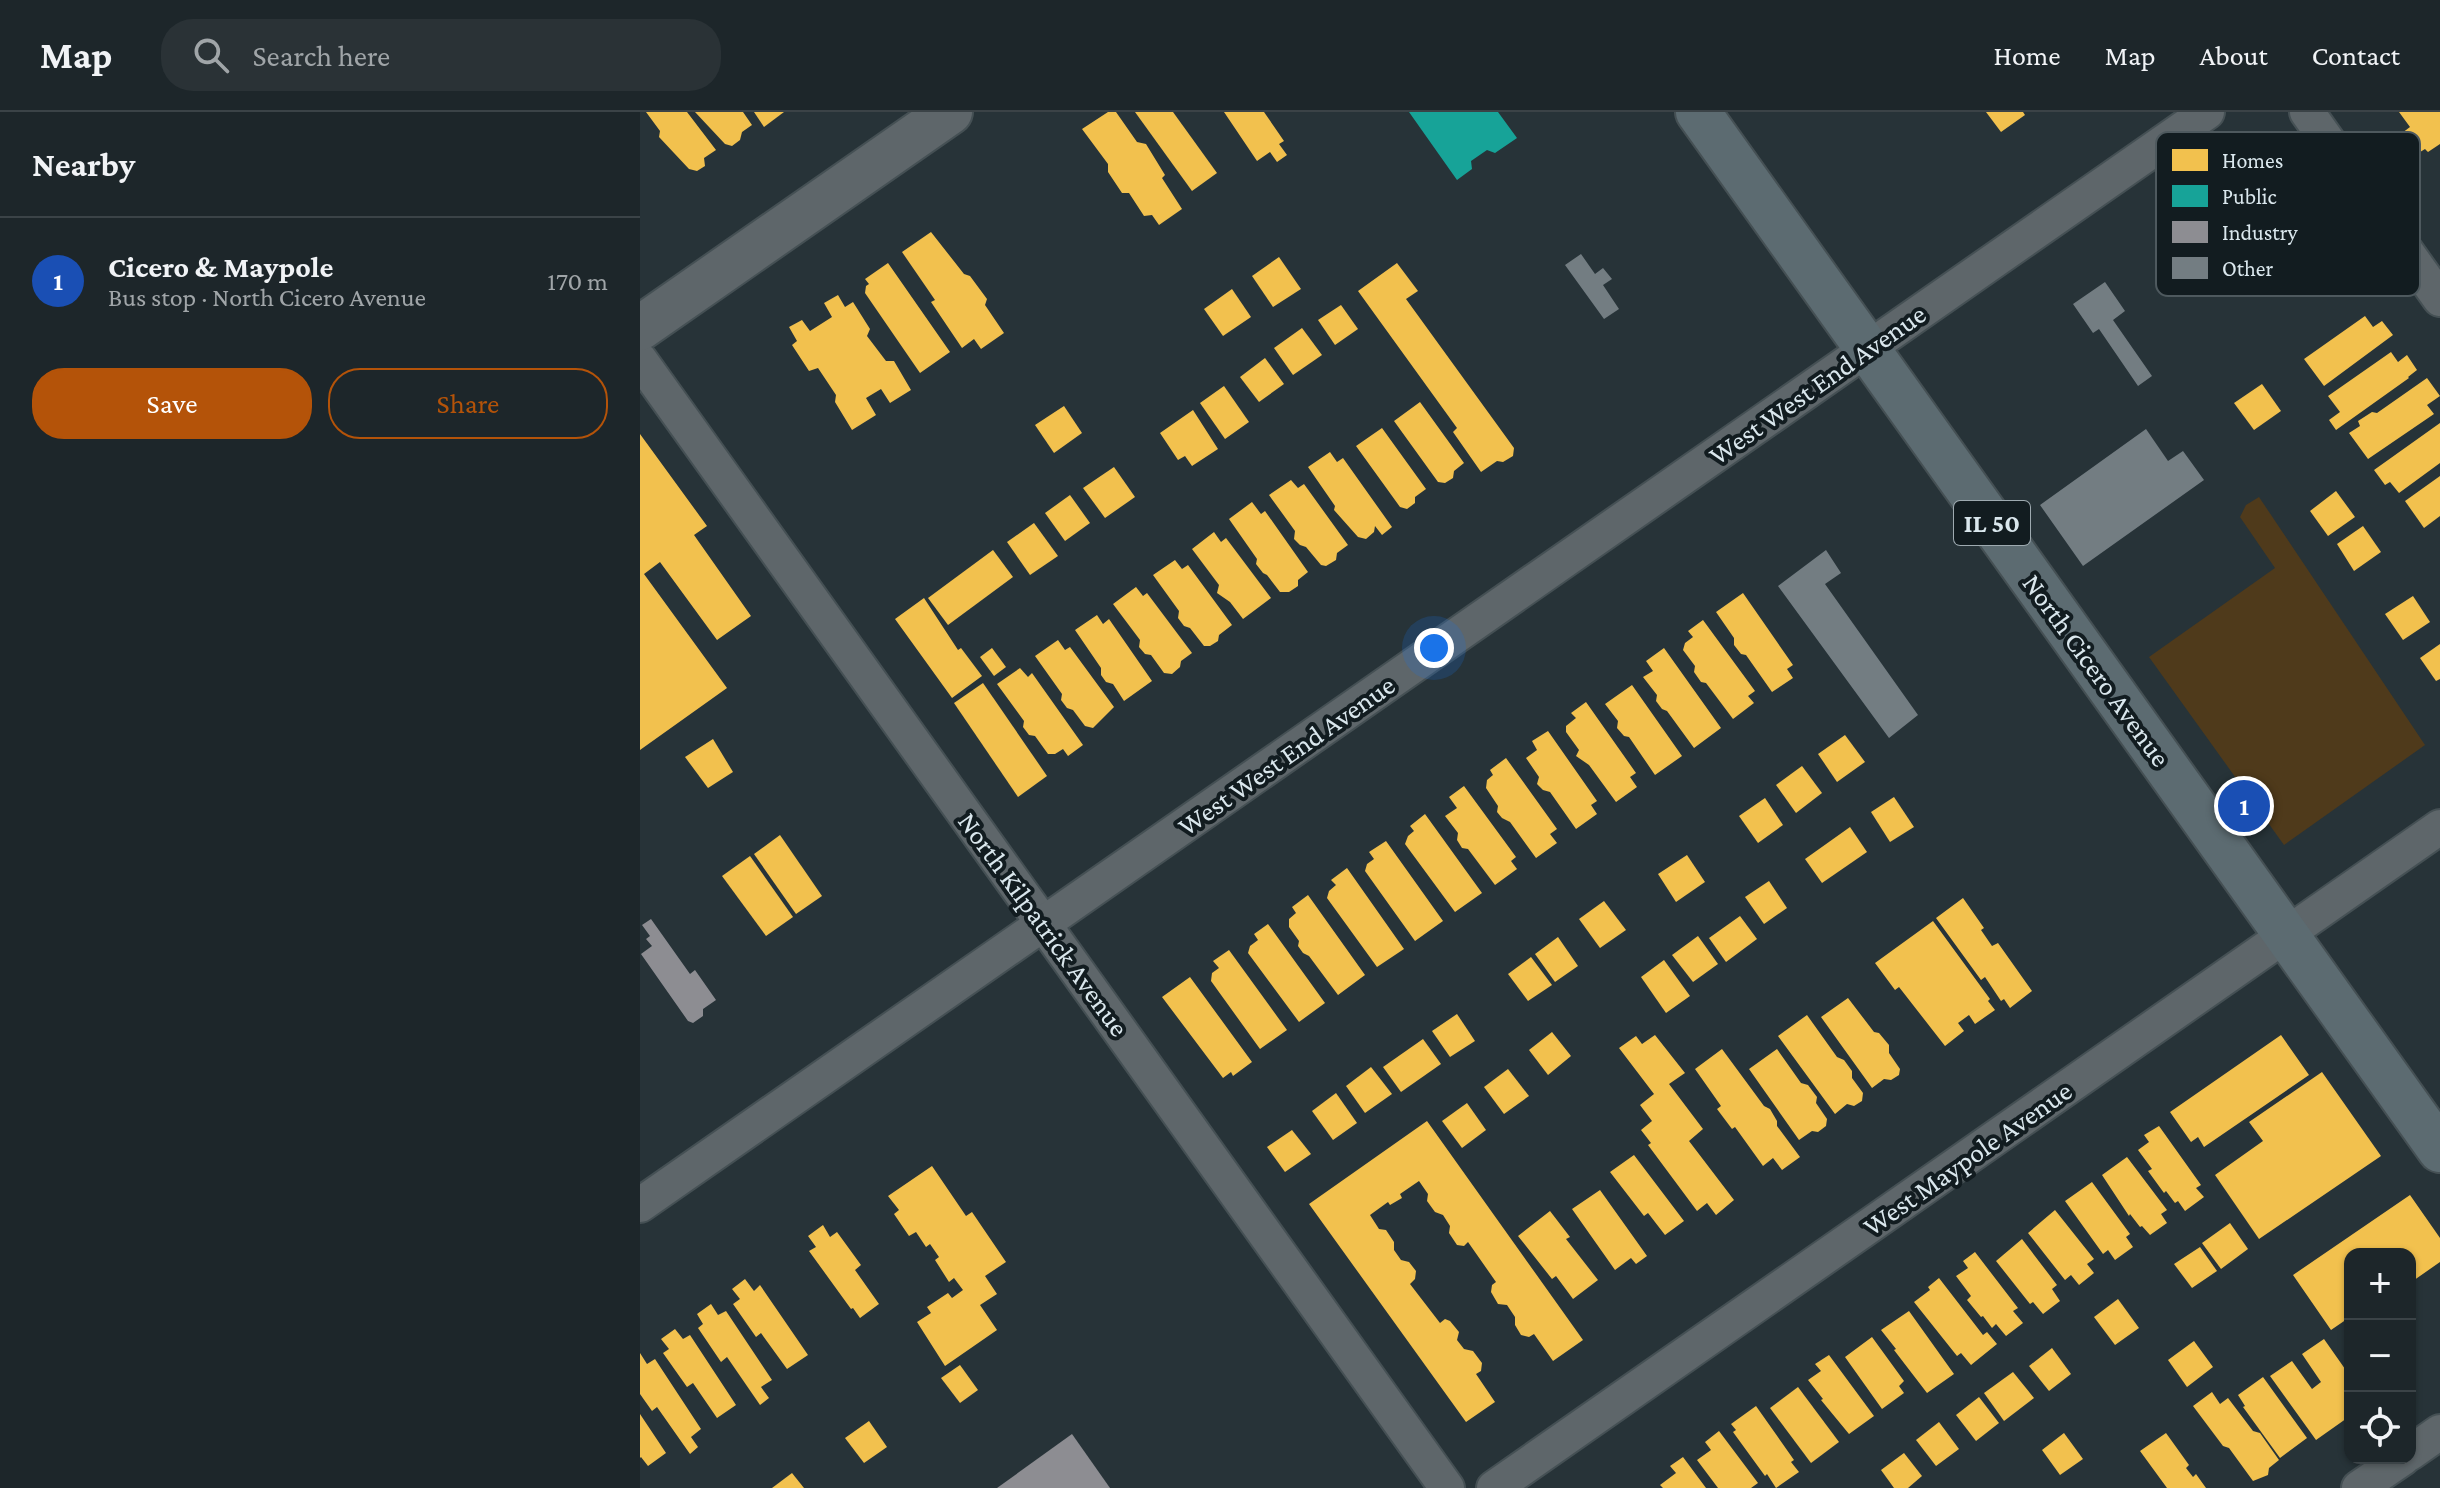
<!DOCTYPE html>
<meta charset="utf-8">
<style>
:root{--surface:#1d262a;--page:#2a3236;--text:#f1f3f6;--muted:#a0a5a8;--line:#3b4347;--accent:#b45309}
body{margin:0;font-family:"Crimson Pro",serif;background:var(--page);color:var(--text)}
.controls{position:absolute;right:24px;bottom:24px;display:grid;overflow:hidden;border-radius:16px;box-shadow:0 2px 6px #0004}
.controls button{width:72px;height:72px;display:grid;place-items:center;padding:0;border:0;border-bottom:2px solid var(--line);background:var(--surface);color:var(--text);font:40px sans-serif}
.you{position:absolute;left:794px;top:536px;width:28px;height:28px;margin:-20px;border:6px solid #fff;border-radius:50%;background:#1a73e8;box-shadow:0 0 0 12px #1a73e833}
.badge{display:grid;place-items:center;width:52px;height:52px;border-radius:50%;background:var(--accent);color:#fff;font-size:26px;font-weight:700}
.pin{position:absolute;translate:-50% -50%;border:4px solid #fff;box-shadow:0 2px 8px #0006}
.list{margin:0;padding:0;list-style:none}
h2{display:flex;justify-content:space-between;align-items:center;height:104px;margin:0;padding:0 32px;font-size:34px}
h2 small{font-size:26px;font-weight:400;color:var(--muted)}
.list li{display:grid;grid-template-columns:52px 1fr auto;gap:24px;align-items:center;box-sizing:border-box;height:128px;padding:0 32px;border-top:2px solid var(--line)}
.list b{display:block;font-size:30px;white-space:nowrap}
.list p{margin:0;font-size:26px;white-space:nowrap;color:var(--muted)}
.list em{font-size:26px;font-style:normal;color:var(--muted)}
.actions{display:flex;gap:16px;padding:24px 32px}
.actions a{flex:1;padding:18px 0;border:2px solid var(--accent);border-radius:32px;text-align:center;font-size:28px;color:var(--accent)}
.actions .main{background:var(--accent);color:#fff}
.icon{flex:none;width:44px;height:44px;fill:none;stroke:currentColor;stroke-width:2;stroke-linecap:round;stroke-linejoin:round}
.map{position:relative;flex:none;width:1800px;height:1376px;overflow:hidden}
header{display:flex;align-items:center;gap:48px;box-sizing:border-box;height:112px;padding:0 40px;background:var(--surface);border-bottom:2px solid var(--line)}
header strong{font-size:38px}
nav{display:flex;gap:44px;margin-inline-start:auto;font-size:28px}
.search{width:560px;height:72px;background:var(--page);display:flex;align-items:center;gap:20px;box-sizing:border-box;padding:0 28px;border-radius:32px;color:var(--muted);font-size:30px}
main{display:flex}
aside{flex:1;background:var(--surface)}
.map>svg:first-child{display:block}
</style>
<header>
<strong>Map</strong>
<div class="search"><svg class="icon" aria-label="search" viewBox="0 0 24 24"><circle cx="10" cy="10" r="6"/><path d="M15 15l6 6"/></svg>Search here</div>
<nav><a>Home</a><a>Map</a><a>About</a><a>Contact</a></nav>
</header>
<main>
<aside>
<h2>Nearby<small></small></h2>
<ul class="list">
<li><span class="badge" style="background:#1a4fb4">1</span><div><b>Cicero &amp; Maypole</b><p>Bus stop · North Cicero Avenue</p></div><em>170 m</em></li>
</ul>
<div class="actions"><a class="main">Save</a><a>Share</a></div>
</aside>
<div class="map">
<svg width="1800" height="1376" viewBox="0 0 1800 1376">
<rect width="100%" height="100%" fill="#273338"/>
<!-- green -->
<polygon fill="#4f3a1b" points="1619,385 1785,633 1644,733 1509,545 1635,456 1600,405 1606,393"/>
<!-- homes -->
<g fill="#f2c14e">
<polygon points="6,0 47,0 76,38 64,46 65,54 57,59 49,57 19,25 20,19"/>
<polygon points="55,0 103,0 112,13 102,20 100,28 92,34 85,32"/>
<polygon points="114,0 144,0 124,15"/>
<polygon points="468,0 476,0 497,30 506,32 525,63 522,66 542,97 519,113 512,103 504,104 489,81 482,81 468,60 468,52 442,17"/>
<polygon points="495,0 533,0 577,61 552,79"/>
<polygon points="584,0 624,0 644,29 639,32 647,43 637,50 630,40 617,49"/>
<polygon points="1346,0 1383,0 1385,3 1361,20"/>
<polygon points="1759,0 1800,0 1800,32 1788,40 1785,37 1772,45 1758,24 1770,15"/>
<polygon points="291,120 324,162 330,164 347,187 345,193 364,221 341,237 334,227 322,236 291,190 295,188 262,140"/>
<polygon points="639,145 661,177 633,195 612,164"/>
<polygon points="248,151 310,240 280,261 225,181 226,174 229,172 225,167"/>
<polygon points="757,151 778,179 766,187 874,336 873,344 863,350 857,349 841,360 813,320 817,316 718,179"/>
<polygon points="592,177 611,205 583,224 564,197"/>
<polygon points="198,183 205,195 213,190 230,217 227,224 246,249 254,249 271,278 250,291 241,277 226,286 236,303 212,318 195,290 196,283 178,256 169,259 152,233 157,229 149,215 162,208 170,219 192,205 184,191"/>
<polygon points="701,193 718,217 695,233 678,208"/>
<polygon points="1725,204 1733,215 1742,209 1753,223 1684,274 1664,247"/>
<polygon points="662,216 682,243 653,263 634,236"/>
<polygon points="1751,240 1758,250 1767,243 1777,258 1768,265 1769,266 1696,318 1689,308 1700,300 1688,284"/>
<polygon points="625,246 644,272 619,290 600,265"/>
<polygon points="1787,266 1800,284 1787,293 1794,302 1728,347 1709,321 1720,314 1718,309 1732,300 1737,301"/>
<polygon points="1622,272 1641,299 1614,318 1594,291"/>
<polygon points="584,274 609,310 585,327 560,291"/>
<polygon points="780,290 824,351 814,359 813,366 805,371 798,370 754,309"/>
<polygon points="424,294 442,321 414,341 395,313"/>
<polygon points="553,298 578,337 552,354 545,344 538,348 520,321"/>
<polygon points="1800,311 1800,351 1759,381 1750,370 1745,373 1734,358"/>
<polygon points="742,316 786,377 775,385 775,391 767,397 760,395 716,334"/>
<polygon points="0,322 67,414 54,423 111,504 77,528 20,450 4,462 87,576 0,638"/>
<polygon points="690,340 697,350 703,346 752,415 742,423 735,414 734,420 726,427 718,425 694,398 695,394 668,355"/>
<polygon points="474,355 495,385 465,406 443,376"/>
<polygon points="1800,364 1800,404 1784,416 1765,389"/>
<polygon points="651,368 658,376 664,372 708,433 697,441 696,448 686,454 681,453 666,435 660,433 654,427 655,419 629,383"/>
<polygon points="1696,379 1715,405 1688,424 1670,399"/>
<polygon points="430,383 450,411 425,429 405,401"/>
<polygon points="612,390 621,402 625,399 668,460 658,468 658,474 649,480 640,480 627,463 623,461 616,452 617,447 589,407"/>
<polygon points="394,411 418,444 390,463 367,430"/>
<polygon points="1723,414 1741,440 1714,459 1697,432"/>
<polygon points="574,420 581,430 586,426 631,486 603,507 590,490 577,481 579,473 552,437"/>
<polygon points="353,438 373,465 308,513 288,486"/>
<polygon points="535,448 542,457 548,453 592,513 579,523 578,529 570,534 564,534 550,516 544,514 538,506 539,499 513,463"/>
<polygon points="496,475 503,484 507,481 552,541 541,549 540,555 532,562 524,561 511,543 505,542 499,535 500,528 473,492"/>
<polygon points="1103,481 1153,553 1147,557 1153,566 1132,580 1106,543 1101,542 1094,533 1094,526 1076,500"/>
<polygon points="1773,484 1790,510 1763,528 1745,502"/>
<polygon points="284,486 318,538 321,536 342,564 312,586 255,507"/>
<polygon points="457,503 463,512 469,507 512,569 484,589 473,572 466,570 461,563 461,556 435,518"/>
<polygon points="1063,508 1115,579 1108,584 1114,591 1093,607 1066,571 1061,570 1054,560 1055,554 1043,538 1045,531 1053,525 1048,519"/>
<polygon points="418,528 425,538 430,535 474,595 453,616 445,614 433,598 427,596 421,588 422,582 395,544"/>
<polygon points="1800,532 1800,567 1796,569 1780,546"/>
<polygon points="352,536 366,555 354,564 340,545"/>
<polygon points="1024,536 1081,616 1054,636 1027,599 1022,597 1016,589 1017,583 1003,565 1013,559 1006,549"/>
<polygon points="380,556 388,565 392,561 443,633 428,644 423,637 415,642 408,642 395,624 389,623 383,615 384,609 357,572"/>
<polygon points="343,571 407,664 378,685 314,591"/>
<polygon points="992,573 1042,644 1015,663 989,625 984,624 977,616 978,609 965,592"/>
<polygon points="946,590 996,661 990,665 997,675 976,690 949,653 936,644 939,638 926,620 926,614 936,606 931,601"/>
<polygon points="908,619 957,689 951,693 957,702 936,717 910,680 903,678 897,672 899,665 886,646 897,638 892,629"/>
<polygon points="1205,623 1225,650 1197,670 1178,642"/>
<polygon points="73,627 93,660 68,676 45,645"/>
<polygon points="866,646 917,717 910,722 917,731 896,746 870,710 862,706 857,700 858,694 846,676 847,668 853,663 850,658"/>
<polygon points="1162,654 1182,681 1156,701 1136,673"/>
<polygon points="824,674 876,745 871,749 877,757 855,773 828,737 822,736 817,728 818,721 805,704 817,696 809,685"/>
<polygon points="1254,685 1274,715 1250,730 1231,700"/>
<polygon points="1125,686 1143,713 1118,731 1099,704"/>
<polygon points="785,702 842,781 815,800 765,732 768,724 774,719 770,714"/>
<polygon points="1210,715 1227,740 1182,771 1165,747"/>
<polygon points="140,723 182,784 156,802 114,742"/>
<polygon points="746,729 803,809 775,829 725,759 727,752 734,747 729,740"/>
<polygon points="1047,743 1065,770 1036,790 1018,762"/>
<polygon points="110,744 153,805 126,824 82,764"/>
<polygon points="707,756 764,837 737,855 687,786 689,779 696,773 691,768"/>
<polygon points="1129,769 1147,796 1124,812 1105,785"/>
<polygon points="668,783 725,863 698,883 669,844 663,841 658,834 659,829 649,815 649,807 656,801 652,795"/>
<polygon points="1323,786 1344,816 1341,818 1352,834 1358,831 1392,879 1370,896 1364,887 1361,889 1345,865 1341,868 1296,806"/>
<polygon points="964,789 986,818 960,836 939,807"/>
<polygon points="1100,804 1117,827 1086,850 1069,826"/>
<polygon points="1293,809 1350,887 1348,889 1355,898 1335,912 1329,903 1318,911 1324,919 1305,934 1259,875 1255,878 1235,851"/>
<polygon points="628,812 685,891 659,910 608,841 610,834 618,828 614,822"/>
<polygon points="1058,824 1078,852 1053,870 1032,843"/>
<polygon points="918,825 938,854 915,870 895,842"/>
<polygon points="589,838 647,918 620,937 571,869 572,861 579,856 573,849"/>
<polygon points="891,845 912,873 888,889 868,862"/>
<polygon points="1024,848 1050,884 1026,901 1001,865"/>
<polygon points="550,865 612,950 593,964 591,960 583,966 522,885"/>
<polygon points="1208,886 1234,920 1239,921 1249,933 1249,941 1260,957 1259,963 1251,968 1244,967 1232,976 1181,905"/>
<polygon points="817,902 835,929 810,945 792,919"/>
<polygon points="1167,903 1197,945 1204,948 1212,959 1212,966 1223,981 1222,989 1214,994 1207,992 1195,1002 1138,924"/>
<polygon points="912,920 931,944 908,963 889,938"/>
<polygon points="1015,923 1045,961 1029,972 1063,1017 1049,1029 1094,1088 1076,1103 1067,1091 1057,1099 1008,1033 1011,1031 1001,1018 1012,1009 1000,993 1014,982 979,936 996,924 1002,932"/>
<polygon points="1641,923 1669,963 1564,1035 1558,1025 1551,1030 1530,1000"/>
<polygon points="783,927 801,952 761,980 743,955"/>
<polygon points="1082,937 1124,994 1130,997 1137,1009 1137,1014 1160,1045 1142,1058 1133,1046 1123,1054 1095,1015 1092,1017 1077,997 1081,994 1055,957"/>
<polygon points="1137,937 1161,971 1168,973 1177,985 1176,991 1187,1007 1186,1014 1178,1020 1172,1019 1159,1028 1109,957"/>
<polygon points="731,955 752,982 725,1001 706,974"/>
<polygon points="868,957 889,984 864,1002 844,975"/>
<polygon points="1682,960 1741,1044 1619,1127 1575,1063 1623,1029 1609,1010"/>
<polygon points="696,981 717,1011 693,1028 672,999"/>
<polygon points="827,991 846,1018 822,1036 802,1009"/>
<polygon points="787,1009 943,1228 913,1249 894,1222 889,1225 881,1223 875,1213 875,1205 867,1193 858,1192 851,1180 852,1173 856,1170 828,1130 824,1134 817,1133 809,1121 810,1114 803,1103 795,1100 787,1089 788,1082 779,1069 760,1082 762,1086 750,1093 748,1090 730,1103 739,1117 746,1118 754,1130 754,1138 761,1148 769,1150 776,1159 775,1167 770,1172 800,1211 805,1207 810,1209 819,1220 817,1228 824,1237 833,1239 842,1251 841,1259 836,1262 855,1290 826,1310 669,1092"/>
<polygon points="1519,1014 1561,1073 1556,1076 1564,1085 1545,1099 1538,1089 1535,1091 1526,1079 1524,1081 1508,1059 1512,1057 1498,1038 1509,1030 1504,1023"/>
<polygon points="652,1018 671,1042 645,1060 627,1035"/>
<polygon points="994,1043 1044,1109 1025,1123 1008,1101 1004,1104 970,1060"/>
<polygon points="1487,1045 1527,1098 1521,1102 1527,1111 1510,1123 1502,1114 1500,1115 1490,1102 1489,1104 1462,1063"/>
<polygon points="292,1054 326,1104 332,1100 366,1150 345,1164 357,1182 340,1193 357,1218 305,1254 277,1210 291,1201 287,1195 308,1181 312,1186 323,1178 314,1166 309,1170 295,1148 299,1145 290,1132 286,1135 276,1120 269,1124 254,1102 259,1098 248,1084"/>
<polygon points="1452,1070 1490,1122 1486,1125 1493,1135 1475,1148 1468,1138 1463,1142 1425,1089"/>
<polygon points="960,1078 1007,1144 996,1152 991,1146 975,1158 932,1097"/>
<polygon points="1770,1083 1800,1126 1800,1150 1770,1171 1770,1142 1710,1142 1710,1205 1691,1218 1653,1163"/>
<polygon points="1415,1098 1454,1147 1447,1152 1454,1161 1439,1173 1431,1163 1425,1168 1388,1121"/>
<polygon points="910,1099 930,1125 926,1127 958,1168 933,1187 916,1164 912,1167 878,1124"/>
<polygon points="1590,1111 1608,1137 1581,1157 1562,1131"/>
<polygon points="183,1113 190,1125 197,1120 221,1153 215,1158 239,1192 220,1206 213,1196 211,1197 169,1139 176,1135 168,1124"/>
<polygon points="1382,1127 1417,1173 1412,1177 1420,1189 1403,1202 1393,1190 1390,1192 1356,1149"/>
<polygon points="1560,1135 1577,1159 1552,1176 1534,1152"/>
<polygon points="1335,1140 1378,1196 1373,1199 1383,1211 1366,1224 1356,1212 1352,1216 1343,1204 1341,1205 1327,1188 1331,1184 1316,1164 1328,1156 1323,1149"/>
<polygon points="1299,1166 1343,1223 1347,1220 1357,1232 1331,1253 1321,1241 1317,1244 1274,1190 1290,1178 1288,1175"/>
<polygon points="105,1167 114,1179 120,1173 168,1243 147,1257 121,1221 116,1225 93,1192 100,1187 92,1177"/>
<polygon points="1478,1187 1499,1216 1475,1233 1454,1205"/>
<polygon points="71,1192 78,1203 86,1199 132,1268 121,1275 129,1286 120,1293 87,1245 81,1250 58,1216 63,1212 57,1202"/>
<polygon points="1269,1199 1314,1262 1287,1281 1254,1238 1256,1237 1241,1218"/>
<polygon points="35,1217 43,1227 50,1223 96,1293 77,1306 53,1271 47,1275 23,1241 29,1237 21,1227"/>
<polygon points="1232,1225 1264,1269 1259,1274 1264,1281 1242,1297 1205,1245"/>
<polygon points="1684,1227 1710,1264 1710,1304 1676,1328 1630,1264 1652,1249 1672,1277 1681,1270 1662,1242"/>
<polygon points="1554,1229 1573,1255 1547,1275 1528,1248"/>
<polygon points="1412,1236 1431,1262 1409,1279 1389,1254"/>
<polygon points="0,1241 7,1252 15,1247 61,1317 51,1325 58,1335 50,1342 17,1295 12,1299 0,1282"/>
<polygon points="1189,1243 1234,1304 1209,1322 1181,1288 1183,1287 1168,1268 1181,1259 1175,1252"/>
<polygon points="320,1253 338,1278 320,1291 301,1266"/>
<polygon points="1373,1260 1394,1286 1364,1309 1344,1281"/>
<polygon points="1623,1265 1667,1326 1640,1346 1603,1295 1605,1294 1598,1283"/>
<polygon points="1158,1275 1199,1330 1171,1351 1130,1296"/>
<polygon points="1572,1280 1580,1292 1588,1286 1613,1319 1620,1321 1639,1348 1629,1356 1628,1363 1613,1369 1589,1336 1583,1334 1553,1294"/>
<polygon points="1339,1285 1359,1311 1336,1329 1316,1303"/>
<polygon points="1116,1294 1154,1348 1151,1350 1159,1360 1136,1376 1127,1362 1125,1364 1093,1320 1096,1318 1091,1312"/>
<polygon points="0,1302 26,1341 8,1354 1,1345 0,1346"/>
<polygon points="229,1309 247,1335 224,1351 205,1326"/>
<polygon points="1299,1310 1319,1337 1296,1354 1276,1328"/>
<polygon points="1079,1319 1118,1371 1111,1376 1078,1376 1057,1348 1071,1338 1065,1330"/>
<polygon points="1424,1321 1443,1347 1420,1363 1402,1338"/>
<polygon points="1526,1321 1549,1353 1546,1356 1553,1365 1556,1362 1566,1376 1527,1376 1500,1339"/>
<polygon points="1264,1341 1282,1364 1268,1376 1254,1376 1241,1358"/>
<polygon points="1043,1345 1066,1376 1023,1376 1020,1373 1036,1361 1030,1354"/>
<polygon points="152,1361 164,1376 132,1376"/>
</g>
<!-- public -->
<polygon fill="#17a398" points="769,0 858,0 877,26 855,41 847,38 831,49 832,57 817,68"/>
<!-- industry -->
<g fill="#8d8d92">
<polygon points="11,807 50,862 55,858 76,888 63,897 63,904 53,911 48,909 1,842 12,834 6,827 10,824 2,813"/>
<polygon points="432,1322 470,1376 357,1376"/>
</g>
<!-- building -->
<g fill="#737d82">
<polygon points="941,142 955,162 963,156 972,167 963,173 979,197 964,207 925,153"/>
<polygon points="1465,170 1485,199 1473,208 1512,264 1498,274 1459,217 1453,221 1433,192"/>
<polygon points="1506,317 1528,349 1543,339 1564,368 1443,454 1400,393"/>
<polygon points="1186,438 1201,461 1185,472 1278,603 1249,626 1138,474"/>
</g>
<g fill="none" stroke-linecap="round" stroke-linejoin="round">
<defs>
<g id="street">
<polyline points="1667,0 1800,187"/>
<polyline points="0,248 807,1376"/>
<polyline points="0,1093 1567,0"/>
<polyline points="1770,1341 1800,1320"/>
<polyline points="854,1376 1800,715"/>
<polyline points="1719,1376 1763,1346"/>
</g>
<polyline id="secondary" points="0,216 310,0"/>
<polyline id="primary" points="1058,0 1800,1038"/>
</defs>
<!-- street casing -->
<use href="#street" stroke="#455054" stroke-width="38"/>
<!-- secondary casing -->
<use href="#secondary" stroke="#455054" stroke-width="48"/>
<!-- primary casing -->
<use href="#primary" stroke="#455054" stroke-width="48"/>
<!-- street -->
<use href="#street" stroke="#5e666a" stroke-width="34"/>
<!-- secondary -->
<use href="#secondary" stroke="#5e666a" stroke-width="44"/>
<!-- primary -->
<use href="#primary" stroke="#5c6b71" stroke-width="44"/>
</g>
<g text-anchor="middle" stroke-width="8" stroke-linejoin="round" paint-order="stroke">
<!-- shield labels -->
<rect fill="#121c20" stroke="#9eaab0" stroke-width="2" x="1314" y="389" width="76" height="44" rx="6"/>
<g font-size="26" font-weight="bold" fill="#dae7ed">
<text x="1352" y="420">IL 50</text>
</g>
<!-- street labels -->
<g font-size="28" fill="#dae7ed" stroke="#121c20">
<text transform="translate(1177 272) rotate(-35)" y="10">West West End Avenue</text>
<text transform="translate(1457 558) rotate(54)" y="10">North Cicero Avenue</text>
<text transform="translate(646 643) rotate(-35)" y="10">West West End Avenue</text>
<text transform="translate(404 812) rotate(54)" y="10">North Kilpatrick Avenue</text>
<text transform="translate(1327 1046) rotate(-35)" y="10">West Maypole Avenue</text>
</g>
</g>
<!-- legend -->
<rect x="1516" y="20" width="264" height="164" rx="12" fill="#121c20" stroke="#4e595e" stroke-width="2"/>
<rect x="1532" y="37" width="36" height="22" fill="#f2c14e"/>
<rect x="1532" y="73" width="36" height="22" fill="#17a398"/>
<rect x="1532" y="109" width="36" height="22" fill="#8d8d92"/>
<rect x="1532" y="145" width="36" height="22" fill="#737d82"/>
<g font-size="22" fill="#dae7ed">
<text x="1582" y="56">Homes</text>
<text x="1582" y="92">Public</text>
<text x="1582" y="128">Industry</text>
<text x="1582" y="164">Other</text>
</g>
</svg>
<div class="controls">
<button>+</button>
<button>−</button>
<button><svg class="icon" aria-label="locate" viewBox="0 0 24 24"><circle cx="12" cy="12" r="6"/><path d="M12 2v4M12 18v4M2 12h4M18 12h4"/></svg></button>
</div>
<div class="you"></div>
<div class="pin badge" style="left:1604px;top:694px;background:#1a4fb4">1</div>
</div>
</main>
